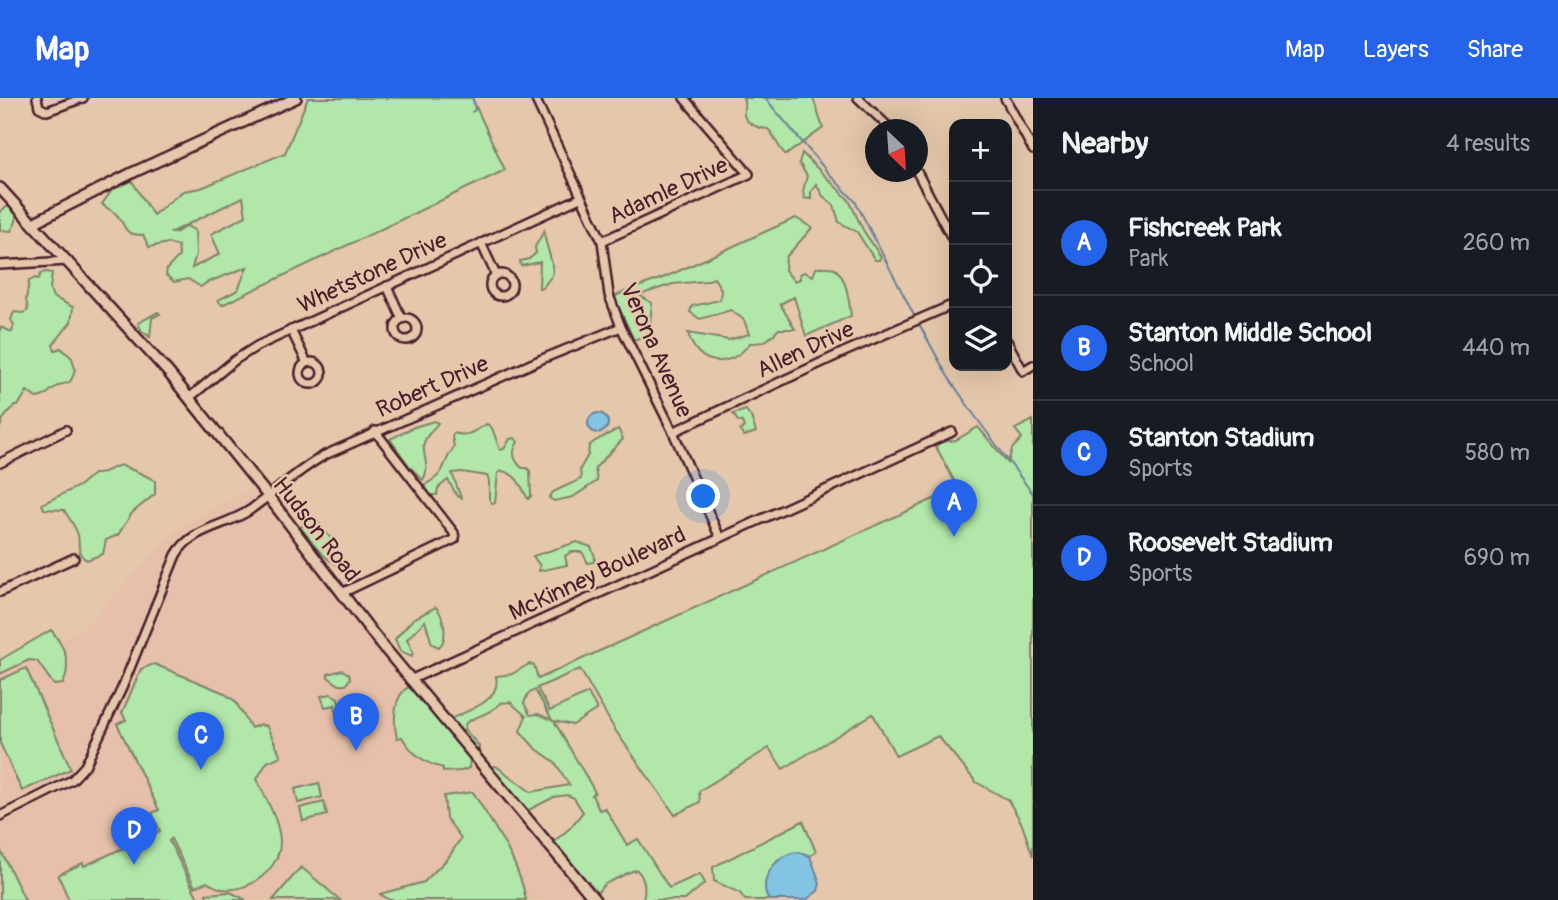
<!DOCTYPE html>
<meta charset="utf-8">
<style>
:root{--surface:#171b24;--page:#242831;--text:#f1f3f6;--muted:#9ea1a6;--line:#363941;--accent:#2563eb}
body{margin:0;font-family:Pangolin,sans-serif;background:var(--page);color:var(--text)}
.controls{position:absolute;right:21px;top:21px;display:grid;overflow:hidden;border-radius:14px;box-shadow:0 7px 28px #0002}
.controls button{width:63px;height:63px;display:grid;place-items:center;padding:0;border:0;border-bottom:2px solid var(--line);background:var(--surface);color:var(--text);font:35px sans-serif}
.compass{position:absolute;left:865px;top:21px;width:63px;height:63px;border-radius:50%;background:var(--surface);box-shadow:0 7px 28px #0002;rotate:155deg}
.you{position:absolute;left:704px;top:399px;width:24px;height:24px;margin:-18px;border:5px solid #fff;border-radius:50%;background:#1a73e8;box-shadow:0 0 0 10px #1a73e833}
.badge{display:grid;place-items:center;width:46px;height:46px;border-radius:50%;background:var(--accent);color:#fff;font-size:23px;font-weight:700}
.pin{position:absolute;translate:-50% -58px;filter:drop-shadow(0 2px 4px #0008)}
.pin::after{content:'';position:absolute;top:37px;width:24px;height:21px;background:inherit;clip-path:polygon(0 0,100% 0,50% 100%)}
.list{margin:0;padding:0;list-style:none}
h2{display:flex;justify-content:space-between;align-items:center;height:91px;margin:0;padding:0 28px;font-size:30px}
h2 small{font-size:23px;font-weight:400;color:var(--muted)}
.list li{display:grid;grid-template-columns:46px 1fr auto;gap:21px;align-items:center;box-sizing:border-box;height:105px;padding:0 28px;border-top:2px solid var(--line)}
.list b{display:block;font-size:26px;white-space:nowrap}
.list p{margin:0;font-size:23px;white-space:nowrap;color:var(--muted)}
.list em{font-size:23px;font-style:normal;color:var(--muted)}
.icon{flex:none;width:38px;height:38px;fill:none;stroke:currentColor;stroke-width:2;stroke-linecap:round;stroke-linejoin:round}
.map{position:relative;flex:none;width:1033px;height:802px;overflow:hidden}
header{display:flex;align-items:center;gap:42px;box-sizing:border-box;height:98px;padding:0 35px;background:var(--accent);color:#fff}
header strong{font-size:33px}
nav{display:flex;gap:38px;margin-inline-start:auto;font-size:24px}
main{display:flex}
aside{flex:1;background:var(--surface)}
.map>svg:first-child{display:block}
</style>
<header>
<strong>Map</strong>
<nav><a>Map</a><a>Layers</a><a>Share</a></nav>
</header>
<main>
<div class="map">
<svg width="1033" height="802" viewBox="0 0 1033 802">
<rect width="100%" height="100%" fill="#e5c8ac"/>
<filter id="ink" filterUnits="userSpaceOnUse"><feTurbulence type="fractalNoise" baseFrequency=".0143" numOctaves="2"/><feDisplacementMap in="SourceGraphic" scale="14" xChannelSelector="R" yChannelSelector="G"/><feConvolveMatrix kernelMatrix="1 2 1 2 8 2 1 2 1" color-interpolation-filters="sRGB"/></filter>
<g filter="url(#ink)">
<!-- built -->
<polygon fill="#e6c0ab" points="258,386 342,495 595,802 0,802 0,569 81,532 177,430"/>
<!-- green -->
<g fill="#b1e7a9" stroke="#7e836a" stroke-width="2" fill-rule="evenodd">
<path d="M308,0H472L505,72L222,207L218,202L238,192L247,169L206,185L201,189L188,181L174,184L166,177L167,171L179,158L178,148L168,145L149,149L143,137C121,137 128,129 117,117C113,113 106,110 102,106L113,91L132,83L153,117L183,93L201,90L285,55ZM243,99L246,118L211,136L220,156L192,170L196,156L195,133L187,128L175,135H170Z"/>
<path d="M743,0H813L823,30L786,57C776,48 776,38 768,31C760,31 746,26 744,17C743,10 746,7 743,0Z"/>
<polygon points="802,55 849,102 863,132 881,159 879,162 875,162 857,134 839,124 834,107 823,98 816,86 811,94 811,101 804,100 803,93 807,78 799,65"/>
<polygon points="9,108 16,113 16,124 11,133 0,132 0,113"/>
<path d="M796,120L812,130L786,159L785,172L794,183L800,181V176L804,174L813,178L816,170C820,170 824,168 828,169C847,170 849,205 851,218L806,238L794,199L780,206L795,231H779C767,243 766,245 750,245C730,272 697,269 688,235L729,242L749,236L744,222L731,212L700,221L690,214L692,208L720,202L721,191L714,180L706,183L673,186L639,197L652,205L649,236L634,242L614,199C627,191 649,186 665,179C709,160 752,139 796,120Z"/>
<path d="M544,133C544,145 556,169 552,177C550,182 545,184 543,190H539L540,164L521,168L520,163L529,161L536,155L535,149Z"/>
<path d="M47,174L52,175L50,191L53,199L73,209L71,224L53,247L55,252L61,250L72,260L75,271C69,292 69,281 56,289C47,294 47,299 36,300L27,293L18,308H14L3,321L0,330V229L12,234L14,227L11,222L14,214L23,215L28,212L26,202L29,183L35,180L39,181L41,175Z"/>
<polygon points="158,214 160,216 152,220 150,239 141,232 138,225"/>
<polygon points="746,312 751,319 756,334 744,338 740,333 744,329 742,324 738,323 733,316"/>
<path d="M1033,322V758L1021,724L1008,702L976,684L938,638L896,658L873,616L783,671L769,650L699,693L700,704L675,717L615,632L580,571L537,590L550,613L588,595L597,611L573,627L554,623L595,694L592,697L599,712L605,710L627,747L638,741L669,790L700,776L705,785L685,802H643C646,790 645,780 637,772C629,773 627,776 620,779C606,786 605,783 596,797L552,745L570,730L583,714L574,700L567,697L554,699L525,714L488,669L496,668L531,694L569,687L555,664L535,650L520,633L526,618L510,604L501,605C488,618 479,616 466,625L464,631L479,648V653L477,656L448,622C466,613 502,604 496,578L512,576L529,566L534,567L538,581L958,390L934,345L956,342L978,329L1008,365L1012,351L1022,340L1015,331ZM535,592L552,622L538,616L530,617L524,605L528,596Z"/>
<path d="M434,323L438,325C433,332 426,337 424,345C422,359 431,369 423,382L410,369L390,341L414,329Z"/>
<path d="M487,326L492,330L500,352L504,351L510,341L515,340L518,344C511,354 513,362 522,370H527L530,373L531,398L528,401C521,388 517,376 502,373L498,375L495,405L493,406L489,401V383L487,378L462,374L452,375L461,400L457,398L448,382L438,390L437,397H430L424,387C448,375 441,367 454,349L452,338L454,335C468,340 476,332 487,326Z"/>
<polygon points="618,331 623,341 595,370 597,383 573,399 554,403 549,400 553,394 581,381 580,371 588,357 589,348 595,343"/>
<path d="M120,367C131,372 144,375 155,383V396L132,415L118,437L106,442L103,456L87,462C76,456 80,447 78,437C76,429 68,419 64,412L44,411L42,406L79,388L93,376H99Z"/>
<path d="M304,416L313,418L334,444L344,467L339,468C319,458 314,445 300,429L305,427Z"/>
<polygon points="577,444 591,449 595,459 594,464 588,465 582,454 571,454 565,458 567,467 539,473 540,468 533,458"/>
<path d="M436,509C444,519 449,540 439,549L432,546L425,523L407,541L413,554L412,558L400,553L395,541L413,521Z"/>
<path d="M51,532C65,549 72,565 63,586L54,587L37,563L29,562L0,576V562Z"/>
<path d="M154,566L222,594L235,603L251,630L261,626L263,628L266,627L281,658L267,664L257,681C265,700 279,721 280,743C281,771 249,795 222,791C217,790 212,787 207,784L195,789L171,741L169,743L199,802H69L58,777L83,765L84,768L160,733L152,715L159,712L117,626L126,622L122,615L141,571Z"/>
<polygon points="26,570 71,671 22,693 0,645 0,582"/>
<polygon points="342,572 349,576 350,580 346,587 339,587 328,579 328,576"/>
<path d="M410,588L470,660L469,670L461,673L443,674V670C424,665 412,656 402,639L397,640C393,623 393,597 410,588Z"/>
<polygon points="331,596 338,600 342,619 338,620 335,607 325,609 321,598"/>
<polygon points="319,685 322,699 298,705 295,691"/>
<path d="M473,694C493,728 519,762 526,802H390L380,796L424,784L448,760L461,740L446,720L444,698Z"/>
<polygon points="324,704 327,717 303,723 300,710"/>
<path d="M803,723L816,754L810,758C798,751 788,756 777,763L769,802H745L740,795L714,783L713,769Z"/>
<polygon points="0,751 25,802 0,802"/>
<polygon points="301,769 340,802 273,802"/>
<polygon points="230,794 246,802 207,802 206,796"/>
</g>
<!-- water -->
<g fill="#83c4e4" stroke="#6c829a" stroke-width="2">
<circle cx="598" cy="325" r="10"/>
<path d="M798,754L810,758L820,785L818,793L806,802H769C756,783 777,755 798,754Z"/>
</g>
<g fill="none" stroke-linecap="round" stroke-linejoin="round">
<!-- stream -->
<g stroke="#6c829a" stroke-width="2">
<polyline points="765,0 830,77 855,103 916,221"/>
<polyline points="472,14 475,12 473,0"/>
<polyline points="919,226 947,277 975,318 1033,396"/>
</g>
<defs>
<g id="minor">
<polyline points="37,0 39,9 47,13 83,0"/>
<polyline points="535,0 602,143 609,197 621,229 673,334 720,440"/>
<polyline points="858,0 892,32"/>
<polyline points="1005,0 1033,52"/>
<polyline points="917,74 954,144"/>
<polyline points="602,143 749,76 684,0"/>
<polyline points="481,145 496,177"/>
<polyline points="0,167 68,163"/>
<circle cx="501" cy="187" r="11"/>
<polyline points="387,188 402,221"/>
<circle cx="406" cy="231" r="11"/>
<polyline points="291,232 307,265"/>
<polyline points="1007,243 1023,273 1033,267"/>
<circle cx="311" cy="275" r="11"/>
<polyline points="189,300 235,262 257,248 580,100"/>
<polyline points="673,334 844,254 954,206"/>
<polyline points="0,365 66,332"/>
<polyline points="0,494 74,460"/>
<polyline points="342,495 455,441 454,435 375,333"/>
<polyline points="410,582 952,334"/>
<path d="M0,718L72,682L85,668L122,590L176,457C192,429 225,429 250,412C275,394 298,372 325,357L542,261L621,229"/>
</g>
<g id="tertiary">
<polyline points="0,90 168,274 268,398 377,541 595,802"/>
<polyline points="33,125 134,74 296,0"/>
</g>
</defs>
<!-- minor casing -->
<use href="#minor" stroke="#4a1f2b" stroke-width="12"/>
<!-- tertiary casing -->
<use href="#tertiary" stroke="#4a1f2b" stroke-width="14"/>
<!-- minor -->
<use href="#minor" stroke="#e5c8ac" stroke-width="7"/>
<!-- tertiary -->
<use href="#tertiary" stroke="#e5c8ac" stroke-width="9"/>
</g>
</g>
<g text-anchor="middle" stroke-width="5" stroke-linejoin="round" paint-order="stroke">
<!-- street labels -->
<g font-size="23" fill="#4a1f2b" stroke="#e5c8ac">
<text transform="translate(668 92) rotate(-25)" y="8">Adamle Drive</text>
<text transform="translate(372 174) rotate(-25)" y="8">Whetstone Drive</text>
<text transform="translate(805 251) rotate(-25)" y="8">Allen Drive</text>
<text transform="translate(657 252) rotate(66)" y="8">Verona Avenue</text>
<text transform="translate(432 288) rotate(-24)" y="8">Robert Drive</text>
<text transform="translate(317 431) rotate(52)" y="8">Hudson Road</text>
<text transform="translate(597 475) rotate(-25)" y="8">McKinney Boulevard</text>
</g>
</g>
</svg>
<div class="controls">
<button>+</button>
<button>−</button>
<button><svg class="icon" aria-label="locate" viewBox="0 0 24 24"><circle cx="12" cy="12" r="6"/><path d="M12 2v4M12 18v4M2 12h4M18 12h4"/></svg></button>
<button><svg class="icon" aria-label="layers" viewBox="0 0 24 24"><path d="M12 4l9 5-9 5-9-5zM3 14l9 5 9-5"/></svg></button>
</div>
<svg class="compass" viewBox="-18 -18 36 36"><path d="M0-13l5 13h-10z" fill="#e53935"/><path d="M0 13l5-13h-10z" fill="#9ea1a6"/></svg>
<div class="you"></div>
<div class="pin badge" style="left:954px;top:439px">A</div>
<div class="pin badge" style="left:356px;top:653px">B</div>
<div class="pin badge" style="left:201px;top:672px">C</div>
<div class="pin badge" style="left:134px;top:767px">D</div>
</div>
<aside>
<h2>Nearby<small>4 results</small></h2>
<ul class="list">
<li><span class="badge">A</span><div><b>Fishcreek Park</b><p>Park</p></div><em>260 m</em></li>
<li><span class="badge">B</span><div><b>Stanton Middle School</b><p>School</p></div><em>440 m</em></li>
<li><span class="badge">C</span><div><b>Stanton Stadium</b><p>Sports</p></div><em>580 m</em></li>
<li><span class="badge">D</span><div><b>Roosevelt Stadium</b><p>Sports</p></div><em>690 m</em></li>
</ul>
</aside>
</main>
